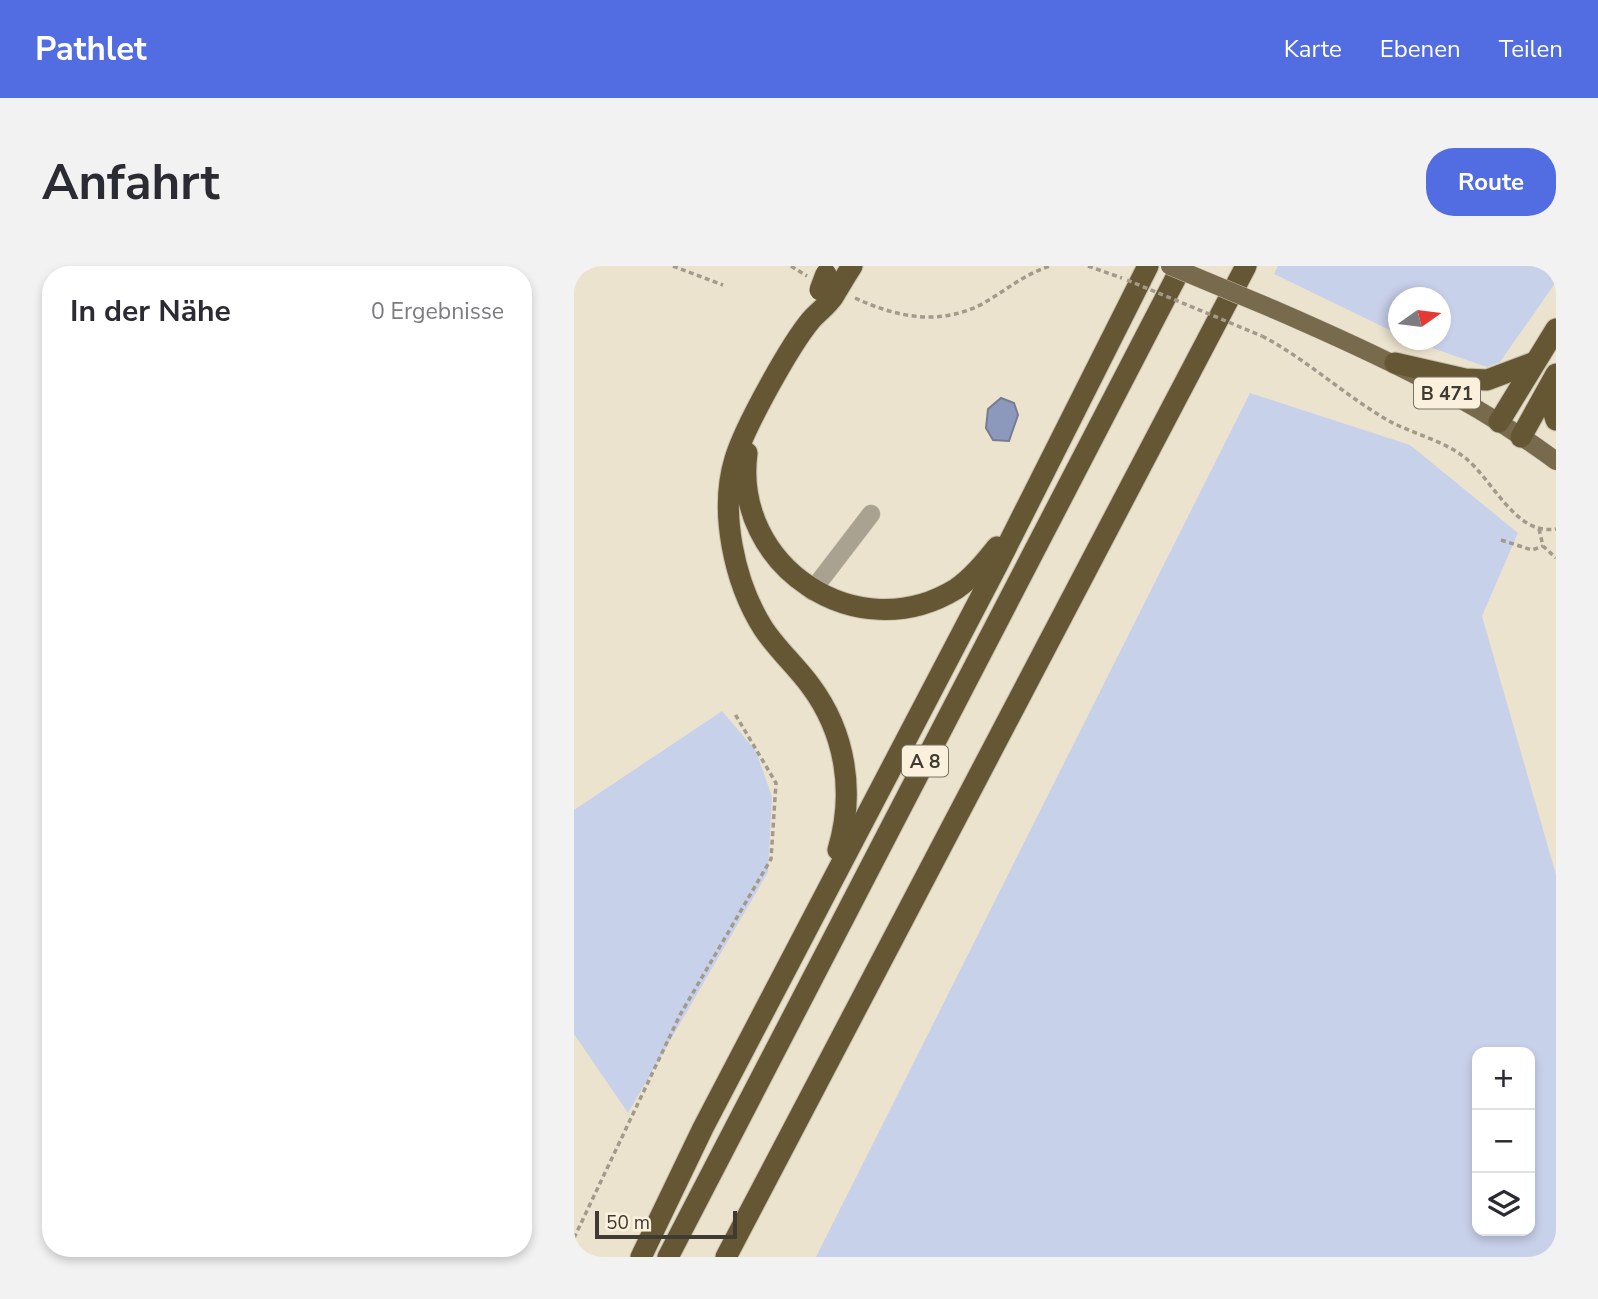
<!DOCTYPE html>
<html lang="de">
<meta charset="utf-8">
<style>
:root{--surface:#fff;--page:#f2f2f3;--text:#2b2b33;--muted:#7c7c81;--line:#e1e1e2;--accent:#526ce2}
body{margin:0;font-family:"Nunito Sans",sans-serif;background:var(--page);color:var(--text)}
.controls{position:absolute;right:21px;bottom:21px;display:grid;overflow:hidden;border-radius:14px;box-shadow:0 4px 10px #0003}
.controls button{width:63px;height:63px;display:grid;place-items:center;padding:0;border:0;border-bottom:2px solid var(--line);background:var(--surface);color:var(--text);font:35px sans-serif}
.compass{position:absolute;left:814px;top:21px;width:63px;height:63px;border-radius:50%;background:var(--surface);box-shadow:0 4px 10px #0003;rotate:76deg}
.scale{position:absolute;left:21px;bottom:18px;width:142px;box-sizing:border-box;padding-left:7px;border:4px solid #3f3b33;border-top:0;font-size:19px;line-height:24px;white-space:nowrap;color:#3f3b33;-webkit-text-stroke:5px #faf0db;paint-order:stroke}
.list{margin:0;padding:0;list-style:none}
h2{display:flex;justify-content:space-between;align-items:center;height:91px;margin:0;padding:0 28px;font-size:30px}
h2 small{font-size:23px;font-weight:400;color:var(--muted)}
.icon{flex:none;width:38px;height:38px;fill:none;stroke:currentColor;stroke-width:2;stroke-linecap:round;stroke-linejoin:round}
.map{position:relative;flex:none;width:982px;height:991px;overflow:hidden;border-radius:28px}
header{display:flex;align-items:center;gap:42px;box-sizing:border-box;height:98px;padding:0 35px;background:var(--accent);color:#fff}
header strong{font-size:33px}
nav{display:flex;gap:38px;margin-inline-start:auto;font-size:24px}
.intro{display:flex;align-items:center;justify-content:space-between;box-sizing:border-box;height:168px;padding:0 42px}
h1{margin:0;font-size:49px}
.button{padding:18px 32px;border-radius:28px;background:var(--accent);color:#fff;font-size:24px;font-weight:700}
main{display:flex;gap:42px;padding:0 42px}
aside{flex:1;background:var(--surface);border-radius:28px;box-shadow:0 4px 10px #0003}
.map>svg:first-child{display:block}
</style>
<header>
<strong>Pathlet</strong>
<nav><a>Karte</a><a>Ebenen</a><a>Teilen</a></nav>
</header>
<div class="intro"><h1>Anfahrt</h1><a class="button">Route</a></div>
<main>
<aside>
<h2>In der Nähe<small>0 Ergebnisse</small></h2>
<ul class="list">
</ul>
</aside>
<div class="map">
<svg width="982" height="991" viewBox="0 0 982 991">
<rect width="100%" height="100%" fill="#ece3ce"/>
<!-- green -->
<g fill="#c8d1ea" fill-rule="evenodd">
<polygon points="704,0 982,0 982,16 926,96 913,101 835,74 866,74 866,32 824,32 824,68 700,8"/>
<path d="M676,127L836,179L944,267L908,350L982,609V991H242ZM956,786V965H903V786Z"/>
<polygon points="148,445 182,485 198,531 194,606 54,847 0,768 0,544"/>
</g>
<!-- water -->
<polygon fill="#8d99bc" stroke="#767d93" stroke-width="2" points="427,132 440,137 444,149 435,175 419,174 412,162 414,143"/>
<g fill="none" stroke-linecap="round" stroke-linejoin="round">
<defs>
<polyline id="minor" points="238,325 297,248"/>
<path id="major" d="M699,43C798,86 896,131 982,195"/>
<g id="highway">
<polyline points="268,16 278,0"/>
<path d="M259,31C253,40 244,46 237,54C216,79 170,162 161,193C145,245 160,316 189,362C202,382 221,399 236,419C272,467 281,527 264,584"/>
<polyline points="821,97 891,113 913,114 961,96"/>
<polyline points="981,115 978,141 982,154"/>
<polyline points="925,156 982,63"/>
<polyline points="947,171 982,108"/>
<path d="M173,187C158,300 283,384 382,323C398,312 411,296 423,281"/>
<polyline points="67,991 129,862 423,300 574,0"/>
<polyline points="94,991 608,0"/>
<polyline points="152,991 672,0"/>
</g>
</defs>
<!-- minor casing -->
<use href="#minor" stroke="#c9c1af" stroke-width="19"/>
<!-- major casing -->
<use href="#major" stroke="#c9c1af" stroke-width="19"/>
<!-- highway casing -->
<use href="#highway" stroke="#c9c1af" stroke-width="23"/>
<!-- path -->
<g stroke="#a29b8c" stroke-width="3.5" stroke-dasharray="5 3.5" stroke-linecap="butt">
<polyline points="99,0 149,19"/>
<polyline points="217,0 233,10"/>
<polyline points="514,0 548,12"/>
<path d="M281,32C324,52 367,60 410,37C432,24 451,8 476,0"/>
<path d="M688,70C734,94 772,131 817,156C840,168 870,175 890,191C919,213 941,270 982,263"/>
<polyline points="965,263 969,280 982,292"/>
<polyline points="927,274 958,284 969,280"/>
<polyline points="0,972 106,749 197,593 202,517 161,448"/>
</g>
<!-- minor -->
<use href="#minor" stroke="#a9a291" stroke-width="18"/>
<!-- major -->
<use href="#major" stroke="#776a4d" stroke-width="18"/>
<!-- highway -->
<use href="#highway" stroke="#665734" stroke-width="21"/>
<defs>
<polyline id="major-bridge" points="596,0 699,43"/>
<g id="highway-bridge">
<polyline points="246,24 252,8"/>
<polyline points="259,31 268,16"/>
</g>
</defs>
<!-- major-bridge casing -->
<use href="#major-bridge" stroke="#c9c1af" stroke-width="19" stroke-linecap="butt"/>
<!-- highway-bridge casing -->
<use href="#highway-bridge" stroke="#c9c1af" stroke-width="23" stroke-linecap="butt"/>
<!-- path-bridge -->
<polyline stroke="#a29b8c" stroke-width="3.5" stroke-dasharray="5 3.5" stroke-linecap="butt" points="553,14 688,70"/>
<!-- major-bridge -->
<use href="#major-bridge" stroke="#776a4d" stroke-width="18"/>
<!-- highway-bridge -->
<use href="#highway-bridge" stroke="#665734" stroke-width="21"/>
</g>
<g text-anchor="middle" stroke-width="5" stroke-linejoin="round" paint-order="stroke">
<!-- shield labels -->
<g fill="#faf0db" stroke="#777165" stroke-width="2">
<rect x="840" y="111.5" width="66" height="31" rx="5"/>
<rect x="328" y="479.5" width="46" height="31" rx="5"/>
</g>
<g font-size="19" font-weight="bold" fill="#3f3b33">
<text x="873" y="134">B 471</text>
<text x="351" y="502">A 8</text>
</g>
</g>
</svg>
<div class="controls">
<button>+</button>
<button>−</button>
<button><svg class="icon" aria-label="layers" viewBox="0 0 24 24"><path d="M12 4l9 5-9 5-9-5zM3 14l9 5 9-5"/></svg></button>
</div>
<svg class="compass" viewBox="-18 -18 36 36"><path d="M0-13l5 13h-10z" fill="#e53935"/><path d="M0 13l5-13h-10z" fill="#7c7c81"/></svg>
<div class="scale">50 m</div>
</div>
</main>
